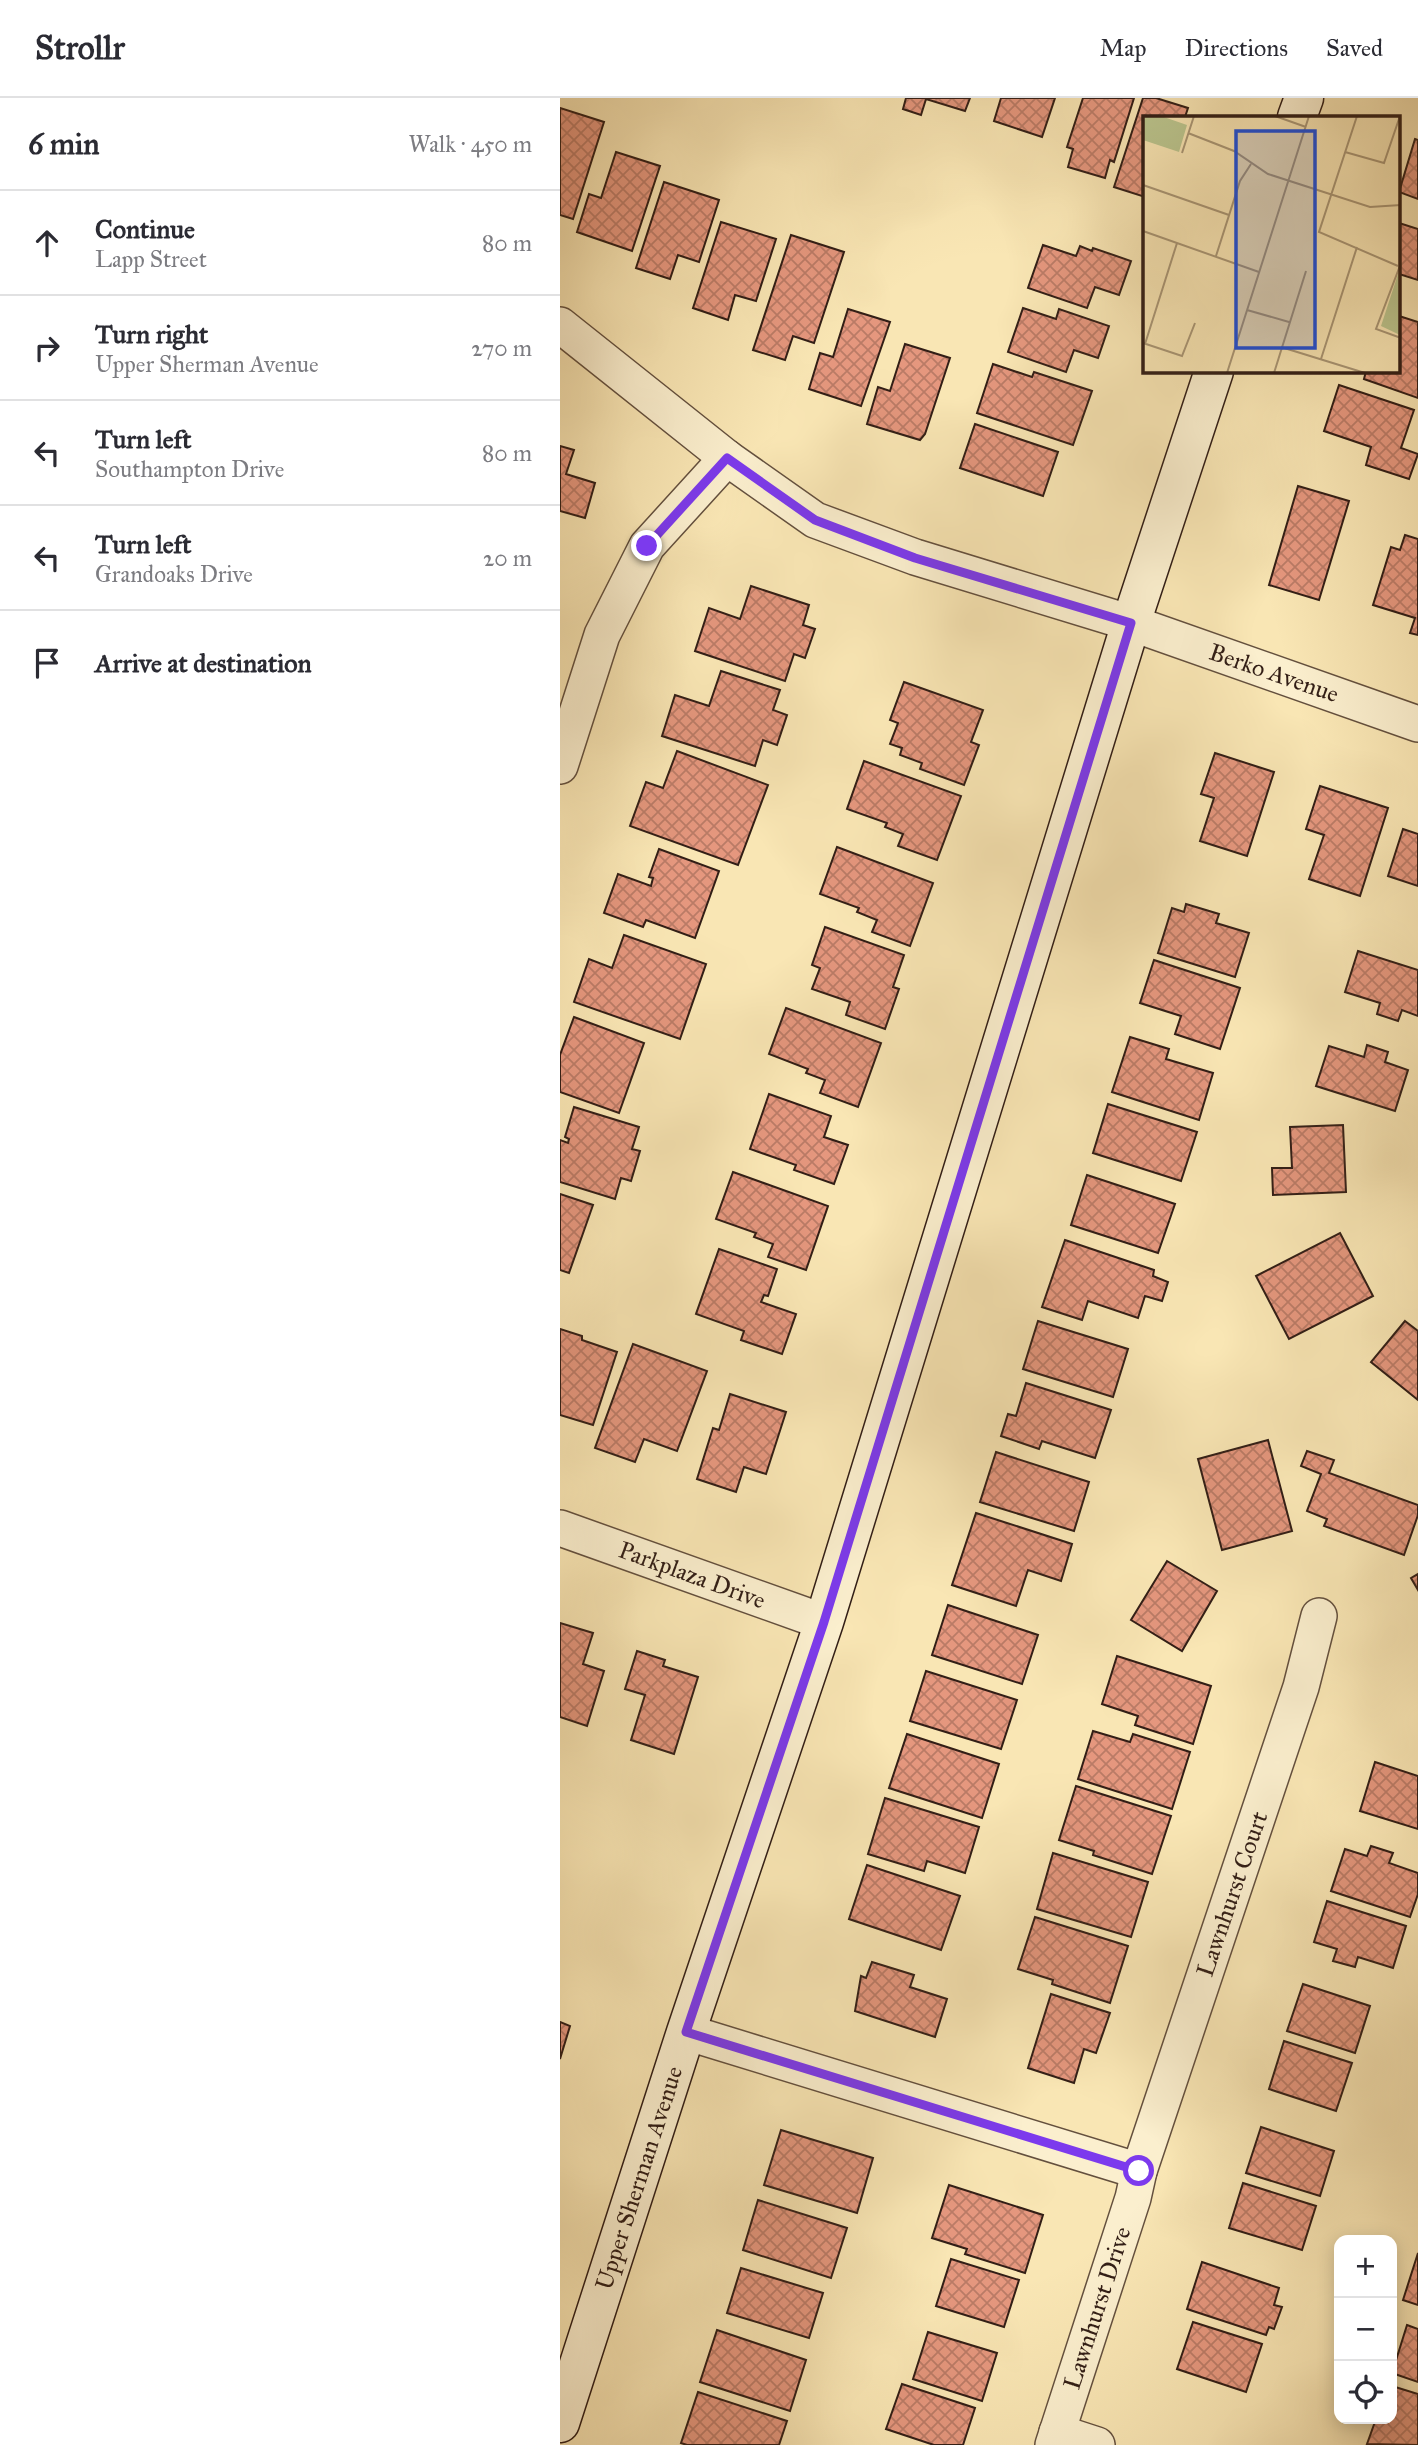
<!DOCTYPE html>
<meta charset="utf-8">
<style>
:root{--surface:#fff;--page:#f2f2f3;--text:#2b2b33;--muted:#7c7c81;--line:#e1e1e2}
body{margin:0;font-family:"IM FELL Great Primer",serif;background:var(--page);color:var(--text)}
.controls{position:absolute;right:21px;bottom:21px;display:grid;overflow:hidden;border-radius:14px;box-shadow:0 4px 18px #0003}
.controls button{width:63px;height:63px;display:grid;place-items:center;padding:0;border:0;border-bottom:2px solid var(--line);background:var(--surface);color:var(--text);font:35px sans-serif}
.stop{position:absolute;width:21px;height:21px;margin:-16px;border:5px solid #7c3aed;border-radius:50%;background:#fff}
.stop.end{background:#7c3aed;border-color:#fff;box-shadow:0 2px 7px #0008}
.list{margin:0;padding:0;list-style:none}
h2{display:flex;justify-content:space-between;align-items:center;height:91px;margin:0;padding:0 28px;font-size:30px}
h2 small{font-size:23px;font-weight:400;color:var(--muted)}
.list li{display:grid;grid-template-columns:46px 1fr auto;gap:21px;align-items:center;box-sizing:border-box;height:105px;padding:0 28px;border-top:2px solid var(--line)}
.list b{display:block;font-size:26px;white-space:nowrap}
.list p{margin:0;font-size:23px;white-space:nowrap;color:var(--muted)}
.list em{font-size:23px;font-style:normal;color:var(--muted)}
.icon{flex:none;width:38px;height:38px;fill:none;stroke:currentColor;stroke-width:2;stroke-linecap:round;stroke-linejoin:round}
.map{position:relative;flex:none;width:858px;height:2347px;overflow:hidden}
header{display:flex;align-items:center;gap:42px;box-sizing:border-box;height:98px;padding:0 35px;background:var(--surface);border-bottom:2px solid var(--line)}
header strong{font-size:33px}
nav{display:flex;gap:38px;margin-inline-start:auto;font-size:24px}
main{display:flex}
aside{flex:1;background:var(--surface)}
.map>svg:first-child{display:block}
</style>
<header>
<strong>Strollr</strong>
<nav><a>Map</a><a>Directions</a><a>Saved</a></nav>
</header>
<main>
<aside>
<h2>6 min<small>Walk · 450 m</small></h2>
<ul class="list">
<li><svg class="icon" aria-label="ahead" viewBox="0 0 24 24"><path d="M12 20V5M6 11l6-6 6 6"/></svg><div><b>Continue</b><p>Lapp Street</p></div><em>80 m</em></li>
<li><svg class="icon" aria-label="right" viewBox="0 0 24 24"><path d="M7 20v-9h11M14 6l5 5-5 5"/></svg><div><b>Turn right</b><p>Upper Sherman Avenue</p></div><em>270 m</em></li>
<li><svg class="icon" aria-label="left" viewBox="0 0 24 24"><path d="M17 20v-9H6M10 6l-5 5 5 5"/></svg><div><b>Turn left</b><p>Southampton Drive</p></div><em>80 m</em></li>
<li><svg class="icon" aria-label="left" viewBox="0 0 24 24"><path d="M17 20v-9H6M10 6l-5 5 5 5"/></svg><div><b>Turn left</b><p>Grandoaks Drive</p></div><em>20 m</em></li>
<li><svg class="icon" aria-label="arrive" viewBox="0 0 24 24"><path d="M6 21V4h12l-3 4 3 4H6"/></svg><div><b>Arrive at destination</b></div></li>
</ul>
</aside>
<div class="map">
<svg width="858" height="2347" viewBox="0 0 858 2347">
<defs>
<pattern id="building-cross-hatch" width="8" height="8" patternUnits="userSpaceOnUse" patternTransform="scale(1.75)"><rect width="8" height="8" fill="#e5977e"/><path d="M0 0l8 8M0 8l8-8" fill="none" stroke="#ba7b66"/></pattern>
</defs>
<rect width="100%" height="100%" fill="#f9e6b4"/>
<filter id="stains"><feTurbulence type="fractalNoise" baseFrequency=".00286" numOctaves="4"/><feColorMatrix values="0 0 0 0 .2 0 0 0 0 .09 0 0 0 0 .02 0 0 0 .5 -.17"/></filter>
<radialGradient id="worn" r=".72"><stop offset=".6" stop-color="#630" stop-opacity="0"/><stop offset="1" stop-color="#630" stop-opacity=".3"/></radialGradient>
<!-- building -->
<g fill="url(#building-cross-hatch)" stroke="#321e16" stroke-width="2">
<polygon points="346,0 410,0 405,13 366,1 361,17 343,11"/>
<polygon points="441,0 495,0 482,39 434,23"/>
<polygon points="523,0 574,0 554,64 550,62 545,80 508,69 513,51 507,49"/>
<polygon points="583,0 596,0 628,10 625,19 585,19 585,99 554,89"/>
<polygon points="0,10 44,24 13,121 0,117"/>
<polygon points="855,41 858,42 858,101 839,94"/>
<polygon points="56,54 100,68 72,153 17,134 29,96 41,100"/>
<polygon points="104,84 159,102 139,164 118,157 110,181 76,170"/>
<polygon points="161,124 216,141 196,203 175,197 168,222 133,210"/>
<polygon points="839,125 858,131 858,182 839,176"/>
<polygon points="231,137 284,154 254,245 233,238 225,262 193,252"/>
<polygon points="483,147 516,158 520,148 532,153 533,150 571,163 559,197 535,189 527,210 468,190"/>
<polygon points="463,210 496,221 499,211 549,228 538,260 514,252 506,274 448,254"/>
<polygon points="288,211 330,224 301,308 249,291 260,255 273,259"/>
<polygon points="839,218 858,224 858,300 804,281 806,273 839,273"/>
<polygon points="345,246 390,260 365,336 360,342 307,326 318,289 330,293"/>
<polygon points="433,266 472,279 474,274 532,293 513,347 417,315"/>
<polygon points="779,287 854,312 841,350 858,356 849,381 806,367 811,349 764,333"/>
<polygon points="415,326 498,354 483,398 400,370"/>
<polygon points="0,348 14,352 6,376 35,385 25,420 0,413"/>
<polygon points="738,388 789,403 759,502 709,487"/>
<polygon points="845,437 858,441 858,537 850,535 855,520 813,507 831,449 840,452"/>
<polygon points="191,488 249,507 243,527 255,531 245,560 234,556 225,583 135,553 149,510 180,521"/>
<polygon points="161,573 220,592 213,612 227,617 217,647 203,642 195,668 102,638 115,597 149,608"/>
<polygon points="344,584 423,612 411,644 419,647 404,687 360,671 362,665 340,657 342,650 330,646 338,625 330,622"/>
<polygon points="117,653 208,687 178,767 70,728 86,684 103,690"/>
<polygon points="655,655 714,674 687,758 640,743 654,700 641,696"/>
<polygon points="304,663 401,698 377,762 338,748 343,736 325,729 327,725 287,711"/>
<polygon points="760,688 828,710 800,798 749,781 764,737 746,731"/>
<polygon points="843,731 858,736 858,788 828,778"/>
<polygon points="277,749 373,785 350,848 312,834 317,822 297,814 299,810 260,796"/>
<polygon points="99,751 159,773 135,840 86,822 83,829 44,815 58,776 91,788 93,780 89,779"/>
<polygon points="626,806 659,816 656,825 689,835 675,879 598,855 612,810 624,814"/>
<polygon points="265,829 344,857 333,889 339,891 325,931 286,917 290,904 252,891 260,870 252,867"/>
<polygon points="64,837 146,866 120,941 14,904 29,861 52,870"/>
<polygon points="798,853 858,872 858,918 842,912 838,923 817,916 820,905 785,894"/>
<polygon points="594,862 680,890 660,951 615,936 621,918 580,905"/>
<polygon points="226,910 321,945 298,1009 260,995 265,982 246,975 248,971 209,956"/>
<polygon points="14,919 84,945 59,1015 0,994 0,957"/>
<polygon points="570,939 609,951 606,961 653,975 639,1022 552,994"/>
<polygon points="807,947 828,954 825,964 848,972 835,1013 756,988 769,948 804,959"/>
<polygon points="209,996 271,1018 264,1039 288,1047 274,1086 234,1072 236,1067 190,1051"/>
<polygon points="548,1006 637,1034 621,1083 533,1055"/>
<polygon points="14,1009 79,1029 72,1051 80,1053 71,1083 61,1080 55,1101 0,1084 0,1042 8,1045 9,1041 5,1039"/>
<polygon points="783,1027 786,1094 713,1097 712,1070 732,1070 730,1029"/>
<polygon points="173,1074 268,1108 246,1172 208,1159 213,1146 194,1139 196,1135 156,1121"/>
<polygon points="527,1077 615,1106 598,1155 511,1127"/>
<polygon points="0,1096 33,1107 9,1175 0,1172"/>
<polygon points="780,1135 813,1198 729,1241 696,1178"/>
<polygon points="505,1142 594,1172 593,1178 608,1184 602,1203 585,1198 578,1220 528,1203 522,1222 482,1209"/>
<polygon points="159,1151 217,1171 208,1198 204,1197 201,1204 236,1216 222,1256 181,1242 184,1233 136,1216"/>
<polygon points="478,1223 568,1251 553,1299 463,1271"/>
<polygon points="845,1223 858,1233 858,1302 811,1264"/>
<polygon points="0,1231 22,1238 22,1242 57,1254 33,1327 0,1317"/>
<polygon points="73,1246 147,1273 117,1353 84,1341 75,1364 35,1350"/>
<polygon points="466,1285 551,1312 535,1360 482,1343 479,1351 441,1338 448,1316 456,1318"/>
<polygon points="170,1296 226,1314 206,1376 184,1369 176,1394 137,1381 153,1330 159,1332"/>
<polygon points="708,1342 732,1433 662,1452 638,1361"/>
<polygon points="747,1353 774,1362 769,1375 858,1407 858,1417 844,1457 764,1428 767,1421 747,1413 761,1376 741,1368"/>
<polygon points="436,1354 529,1384 514,1433 420,1404"/>
<polygon points="416,1415 512,1446 501,1483 468,1472 456,1508 392,1487"/>
<polygon points="607,1463 657,1493 622,1553 571,1522"/>
<polygon points="858,1476 858,1492 851,1480"/>
<polygon points="388,1507 478,1537 462,1586 372,1557"/>
<polygon points="0,1525 33,1535 23,1566 44,1573 27,1628 0,1619"/>
<polygon points="77,1553 105,1562 103,1568 138,1579 114,1656 71,1642 85,1597 65,1591"/>
<polygon points="557,1558 651,1588 633,1646 575,1627 578,1618 542,1606"/>
<polygon points="366,1573 457,1602 441,1651 350,1623"/>
<polygon points="533,1633 570,1644 573,1636 630,1654 612,1711 518,1681"/>
<polygon points="347,1636 439,1666 422,1720 329,1690"/>
<polygon points="815,1664 858,1678 858,1731 800,1713"/>
<polygon points="516,1688 611,1718 592,1776 533,1757 534,1753 499,1742"/>
<polygon points="325,1700 419,1729 405,1775 367,1763 364,1773 308,1756"/>
<polygon points="811,1748 833,1755 829,1765 858,1775 858,1796 850,1819 771,1793 785,1751 807,1758"/>
<polygon points="493,1755 588,1784 571,1839 477,1811"/>
<polygon points="307,1767 400,1798 381,1852 289,1821"/>
<polygon points="767,1803 846,1828 833,1870 798,1859 795,1869 773,1863 777,1851 754,1844"/>
<polygon points="475,1819 568,1848 550,1905 492,1886 493,1882 458,1871"/>
<polygon points="312,1864 354,1877 350,1889 387,1901 375,1939 295,1913 301,1878 306,1880"/>
<polygon points="743,1886 810,1908 795,1955 727,1933"/>
<polygon points="491,1896 550,1915 536,1955 524,1951 514,1985 468,1970"/>
<polygon points="0,1924 10,1928 0,1961"/>
<polygon points="724,1943 792,1965 776,2013 709,1991"/>
<polygon points="701,2029 774,2053 760,2098 686,2075"/>
<polygon points="221,2032 313,2060 297,2115 204,2087"/>
<polygon points="683,2085 756,2108 742,2152 669,2130"/>
<polygon points="389,2087 483,2117 465,2175 405,2156 407,2151 372,2140"/>
<polygon points="198,2102 287,2130 271,2180 183,2152"/>
<polygon points="858,2155 858,2207 843,2202"/>
<polygon points="391,2161 459,2182 444,2229 376,2208"/>
<polygon points="642,2164 719,2190 714,2207 722,2209 714,2231 709,2229 706,2237 627,2211"/>
<polygon points="181,2170 263,2195 249,2240 167,2215"/>
<polygon points="633,2224 702,2246 686,2294 617,2271"/>
<polygon points="847,2227 858,2231 858,2284 832,2275"/>
<polygon points="157,2232 246,2262 230,2313 140,2284"/>
<polygon points="368,2234 437,2255 422,2303 353,2281"/>
<polygon points="342,2286 415,2310 403,2347 374,2347 326,2331"/>
<polygon points="832,2288 858,2296 858,2347 807,2346 816,2321 832,2321"/>
<polygon points="138,2294 227,2323 219,2347 127,2347 121,2345"/>
</g>
<g fill="none" stroke-linecap="round" stroke-linejoin="round">
<defs>
<g id="minor">
<polyline points="0,227 167,360 255,422 355,459 571,525 858,626"/>
<polyline points="0,668 42,537 87,448 167,360"/>
<polyline points="0,1430 264,1524"/>
<polyline points="126,1934 579,2073"/>
<polyline points="497,2334 537,2347"/>
<polyline points="493,2347 573,2100 579,2073 741,1589 759,1518"/>
</g>
<g id="secondary">
<polyline points="737,19 744,0"/>
<polyline points="0,2325 126,1934 264,1524 571,525 654,273"/>
</g>
</defs>
<!-- minor casing -->
<use href="#minor" stroke="#64503e" stroke-width="38"/>
<!-- secondary casing -->
<use href="#secondary" stroke="#321e16" stroke-width="41"/>
<!-- minor -->
<use href="#minor" stroke="#fbefce" stroke-width="35"/>
<!-- secondary -->
<use href="#secondary" stroke="#fbefce" stroke-width="38"/>
</g>
<g fill="none" stroke-linecap="round" stroke-linejoin="round">
<!-- route -->
<polyline stroke="#7c3aed" stroke-width="9" points="87,448 167,360 255,422 355,460 571,525 264,1524 126,1934 579,2073"/>
</g>
<g text-anchor="middle" stroke-width="7" stroke-linejoin="round" paint-order="stroke">
<!-- street labels -->
<g font-size="24" fill="#321e16" stroke="#fbefce">
<text transform="translate(714 575) rotate(19)" y="8">Berko Avenue</text>
<text transform="translate(132 1477) rotate(20)" y="8">Parkplaza Drive</text>
<text transform="translate(672 1796) rotate(-71)" y="8">Lawnhurst Court</text>
<text transform="translate(79 2080) rotate(-72)" y="8">Upper Sherman Avenue</text>
<text transform="translate(537 2210) rotate(-72)" y="8">Lawnhurst Drive</text>
</g>
</g>
<!-- overview -->
<g transform="translate(583 18)">
<rect width="257" height="257" fill="#f9e6b4"/>
<path d="M0,0H18L44,9L36,36L0,24ZM257,152V219L238,210Z" fill="#bbc68f"/>
<path fill="none" stroke="#a99675" stroke-width="2" d="M132,0L163,11M214,0L176,116L255,150M45,17L91,35L125,58L227,91L258,89M202,36L241,47L257,0M39,37L51,0M0,69L86,99M0,115L116,156M73,140L97,65L108,48M258,147L233,213L258,222M104,194L146,206M0,227L39,240L52,207M2,228L34,127M138,231L222,257M178,243L214,131M84,257L166,0M131,257L163,155"/>
<path fill="#1d4ed8" fill-opacity="0.15" stroke="#1d4ed8" stroke-width="3.5" d="M93,15H172V232H93Z"/>
<rect width="257" height="257" fill="none" stroke="#321e16" stroke-width="3.5"/>
</g>
<rect width="100%" height="100%" filter="url(#stains)"/>
<rect width="100%" height="100%" fill="url(#worn)"/>
</svg>
<div class="controls">
<button>+</button>
<button>−</button>
<button><svg class="icon" aria-label="locate" viewBox="0 0 24 24"><circle cx="12" cy="12" r="6"/><path d="M12 2v4M12 18v4M2 12h4M18 12h4"/></svg></button>
</div>
<div class="stop" style="left:579px;top:2073px"></div>
<div class="stop end" style="left:87px;top:448px"></div>
</div>
</main>
